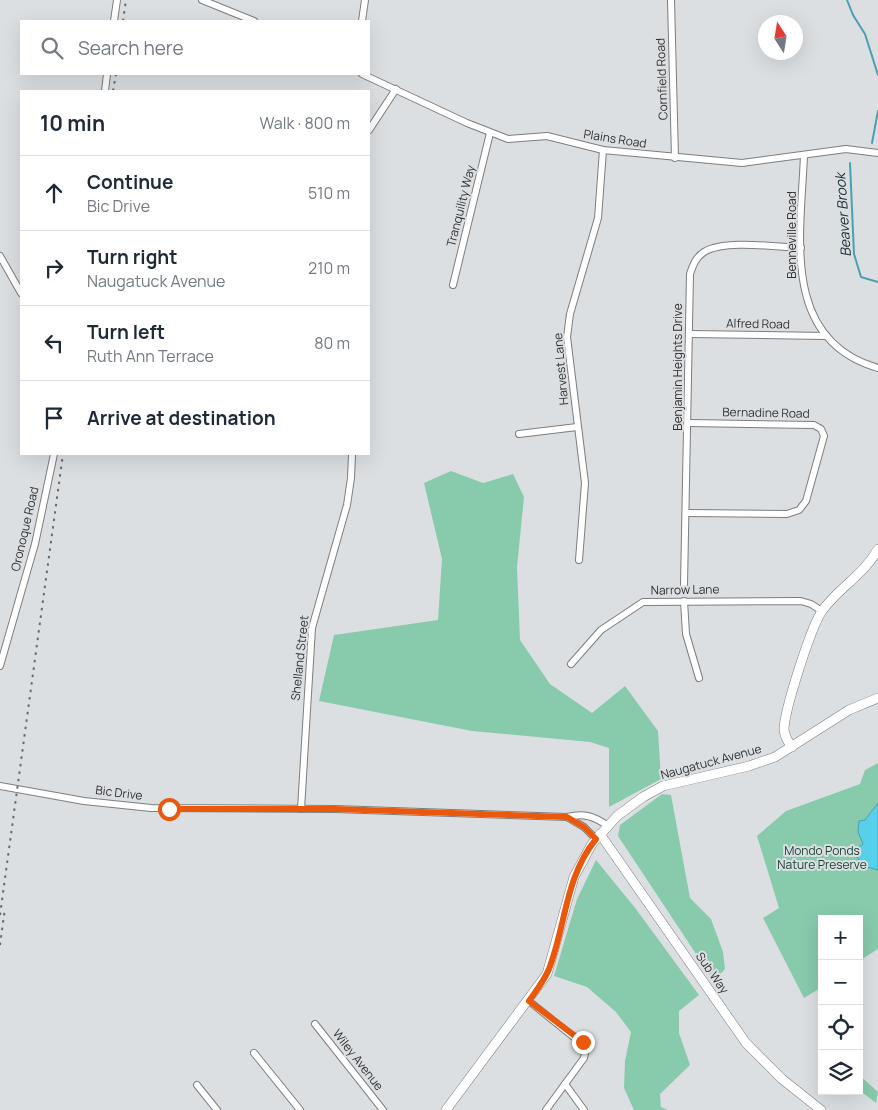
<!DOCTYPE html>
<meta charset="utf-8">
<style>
:root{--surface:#fff;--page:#f2f2f3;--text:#1f2937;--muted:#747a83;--line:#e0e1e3}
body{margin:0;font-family:Manrope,sans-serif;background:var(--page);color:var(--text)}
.controls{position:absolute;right:15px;bottom:15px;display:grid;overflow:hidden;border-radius:0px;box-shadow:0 5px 20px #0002}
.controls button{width:45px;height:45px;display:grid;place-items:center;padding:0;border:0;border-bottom:1px solid var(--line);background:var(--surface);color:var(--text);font:25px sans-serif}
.compass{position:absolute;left:758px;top:15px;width:45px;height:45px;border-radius:50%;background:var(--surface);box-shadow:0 5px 20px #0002;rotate:348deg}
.stop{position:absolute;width:15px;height:15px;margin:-11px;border:4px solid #ea580c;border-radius:50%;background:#fff}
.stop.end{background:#ea580c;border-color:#fff;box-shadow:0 1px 5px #0008}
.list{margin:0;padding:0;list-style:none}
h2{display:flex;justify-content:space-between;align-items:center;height:65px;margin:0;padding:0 20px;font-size:21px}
h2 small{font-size:16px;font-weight:400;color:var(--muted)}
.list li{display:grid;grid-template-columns:32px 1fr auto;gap:15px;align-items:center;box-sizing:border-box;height:75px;padding:0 20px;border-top:1px solid var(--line)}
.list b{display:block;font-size:19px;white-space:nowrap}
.list p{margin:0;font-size:16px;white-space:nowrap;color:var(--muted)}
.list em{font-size:16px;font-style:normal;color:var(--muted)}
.icon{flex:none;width:28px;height:28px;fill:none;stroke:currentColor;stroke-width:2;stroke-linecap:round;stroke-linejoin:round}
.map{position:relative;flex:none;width:878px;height:1110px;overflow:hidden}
.search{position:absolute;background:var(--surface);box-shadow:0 5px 20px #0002;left:20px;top:20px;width:350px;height:55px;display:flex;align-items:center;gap:12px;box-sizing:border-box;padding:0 18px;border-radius:0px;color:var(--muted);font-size:19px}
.panel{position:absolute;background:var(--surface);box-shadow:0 5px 20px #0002;left:20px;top:90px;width:350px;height:365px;border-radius:0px}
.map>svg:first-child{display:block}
</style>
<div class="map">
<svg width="878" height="1110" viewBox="0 0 878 1110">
<rect width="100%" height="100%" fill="#dcdfe2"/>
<!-- green -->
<g fill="#87cbac">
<polygon points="451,471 483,483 513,474 524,497 517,567 520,640 550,684 592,713 625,686 658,731 661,779 609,807 609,748 590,742 472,731 319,701 334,635 438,620 442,559 424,483"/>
<polygon points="878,763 878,949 859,961 859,919 822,919 822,987 804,998 763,918 779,908 757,836 786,811 860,784 865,770"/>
<polygon points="662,794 671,795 690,898 711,919 723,952 725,969 714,981 618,836 620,825"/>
<polygon points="596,860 636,909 699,995 679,1011 679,1033 690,1065 660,1094 661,1107 668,1110 634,1110 624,1088 625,1061 631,1032 616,1012 587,987 554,976 577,899"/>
<polygon points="859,1075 878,1092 876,1103 859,1090 862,1080"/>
</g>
<!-- water -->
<polygon fill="#56d0eb" stroke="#4aa0b3" points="878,803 878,870 863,866 857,857 860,852 859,847 863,844 858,832 859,821 865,820"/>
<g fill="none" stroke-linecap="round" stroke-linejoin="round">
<!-- stream -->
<g stroke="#4aa0b3" stroke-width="2">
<polyline points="847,0 853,15 865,34 878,75"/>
<polyline points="872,143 878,111"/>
<polyline points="850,163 854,254 861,277 878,282"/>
</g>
<defs>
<g id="minor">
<polyline points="202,0 254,21"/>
<polyline points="671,0 675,158"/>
<polyline points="114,21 117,0"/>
<polyline points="362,21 365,0"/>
<polyline points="362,74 467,123 508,139 547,136 603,150 742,163 846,149 878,153"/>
<polyline points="105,91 107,74"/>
<polyline points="369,130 396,89"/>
<path d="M804,155C801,234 780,340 878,368"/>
<polyline points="0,256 21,293"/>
<polyline points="453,285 490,133"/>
<polyline points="689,334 826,336"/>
<polyline points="519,434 577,427"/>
<polyline points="687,513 787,514 799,510 806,501 824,436 821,429 814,425 689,423"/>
<polyline points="579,560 585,483 567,337 570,314 598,218 603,150"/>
<path d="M684,585L690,274C693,265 696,257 704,252C724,239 777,247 801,248"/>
<polyline points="684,601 686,634 699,678"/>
<polyline points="571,664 601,630 643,602 801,601 811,604 822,611"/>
<polyline points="0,666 35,544 54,454"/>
<path d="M0,786L84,801L151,808L335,809L567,817C584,813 594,816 608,826"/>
<polyline points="301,809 312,628 347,505 351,478 352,454"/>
<polyline points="567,817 584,827 596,839"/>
<polyline points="529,1001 586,1047 584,1058 546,1110"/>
<polyline points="315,1024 383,1110"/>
<polyline points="254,1053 300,1110"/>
<polyline points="565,1084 584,1110"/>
<polyline points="197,1085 217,1110"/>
</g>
<g id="major">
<path d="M792,747C788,742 785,737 784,730C784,711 811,627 822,611C838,588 864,575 878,549"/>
<polyline points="600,834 746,1043 782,1079 821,1110"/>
<polyline points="446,1110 547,974 574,877 592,844 617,816 643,797 663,786 749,766 775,757 849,710 878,698"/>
</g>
</defs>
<!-- minor casing -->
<use href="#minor" stroke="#7c7e81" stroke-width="8"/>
<!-- major casing -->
<use href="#major" stroke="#7c7e81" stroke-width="10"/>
<!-- minor -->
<use href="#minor" stroke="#fff" stroke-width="6"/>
<!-- major -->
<use href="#major" stroke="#fff" stroke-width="9"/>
<!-- rail -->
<g stroke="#686a6b" stroke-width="2" stroke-dasharray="2.5 5" stroke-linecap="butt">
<polyline points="123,21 126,0"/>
<polyline points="113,91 116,74"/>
<polyline points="0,915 63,454"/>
<polyline points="0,945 5,908"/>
</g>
</g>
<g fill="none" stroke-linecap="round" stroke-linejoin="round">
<!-- route -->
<path stroke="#ea580c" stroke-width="6" d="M169,809H335L567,817L584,827L596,839C565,877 566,925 549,969C544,981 536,991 529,1001L583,1042"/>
</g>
<g text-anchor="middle" stroke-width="4" stroke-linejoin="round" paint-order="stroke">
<!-- street labels -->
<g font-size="12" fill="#2f3031" stroke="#dcdfe2">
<text transform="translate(662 79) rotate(-92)" y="4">Cornfield Road</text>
<text transform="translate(615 139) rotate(9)" y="4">Plains Road</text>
<text transform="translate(461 206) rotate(-76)" y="4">Tranquility Way</text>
<text transform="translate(792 235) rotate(-90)" y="4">Benneville Road</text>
<text transform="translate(758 324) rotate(1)" y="4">Alfred Road</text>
<text transform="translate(678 367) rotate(-90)" y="4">Benjamin Heights Drive</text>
<text transform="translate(561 369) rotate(-95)" y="4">Harvest Lane</text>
<text transform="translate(766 413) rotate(1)" y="4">Bernadine Road</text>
<text transform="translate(25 529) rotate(-77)" y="4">Oronoque Road</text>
<text transform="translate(685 590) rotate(-1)" y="4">Narrow Lane</text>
<text transform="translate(300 658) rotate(-84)" y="4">Shelland Street</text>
<text transform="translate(711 762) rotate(-15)" y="4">Naugatuck Avenue</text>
<text transform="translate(119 793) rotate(7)" y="4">Bic Drive</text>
<text transform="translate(712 973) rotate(55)" y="4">Sub Way</text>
<text transform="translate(358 1060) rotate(52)" y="4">Wiley Avenue</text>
</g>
<!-- park labels -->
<g font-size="12" fill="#184432" stroke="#dcdfe2">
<text x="822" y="855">Mondo Ponds<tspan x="822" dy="14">Nature Preserve</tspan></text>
</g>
<!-- water labels -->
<g font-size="14" font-style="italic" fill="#192e34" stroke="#dcdfe2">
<text transform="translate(843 215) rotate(-94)" y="5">Beaver Brook</text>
</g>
</g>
</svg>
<div class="controls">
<button>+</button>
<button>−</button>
<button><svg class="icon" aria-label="locate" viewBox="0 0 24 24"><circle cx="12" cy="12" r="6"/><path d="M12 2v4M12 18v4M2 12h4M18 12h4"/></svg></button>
<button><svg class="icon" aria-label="layers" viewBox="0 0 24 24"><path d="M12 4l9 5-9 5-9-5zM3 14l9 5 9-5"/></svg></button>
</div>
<svg class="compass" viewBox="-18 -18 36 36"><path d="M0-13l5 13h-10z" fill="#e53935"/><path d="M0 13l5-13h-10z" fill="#747a83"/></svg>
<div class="stop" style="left:169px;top:809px"></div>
<div class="stop end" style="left:583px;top:1042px"></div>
<div class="search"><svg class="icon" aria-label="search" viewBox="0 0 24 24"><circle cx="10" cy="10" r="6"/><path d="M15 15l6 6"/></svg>Search here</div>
<section class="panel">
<h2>10 min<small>Walk · 800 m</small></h2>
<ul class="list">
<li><svg class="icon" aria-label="ahead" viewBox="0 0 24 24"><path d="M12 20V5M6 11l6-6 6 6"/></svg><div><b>Continue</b><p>Bic Drive</p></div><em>510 m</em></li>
<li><svg class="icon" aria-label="right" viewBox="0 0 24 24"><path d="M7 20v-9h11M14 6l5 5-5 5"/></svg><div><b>Turn right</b><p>Naugatuck Avenue</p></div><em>210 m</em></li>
<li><svg class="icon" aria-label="left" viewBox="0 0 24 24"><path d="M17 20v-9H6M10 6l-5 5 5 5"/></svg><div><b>Turn left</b><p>Ruth Ann Terrace</p></div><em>80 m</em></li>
<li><svg class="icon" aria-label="arrive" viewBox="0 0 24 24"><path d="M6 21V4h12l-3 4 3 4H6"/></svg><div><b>Arrive at destination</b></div></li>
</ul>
</section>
</div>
